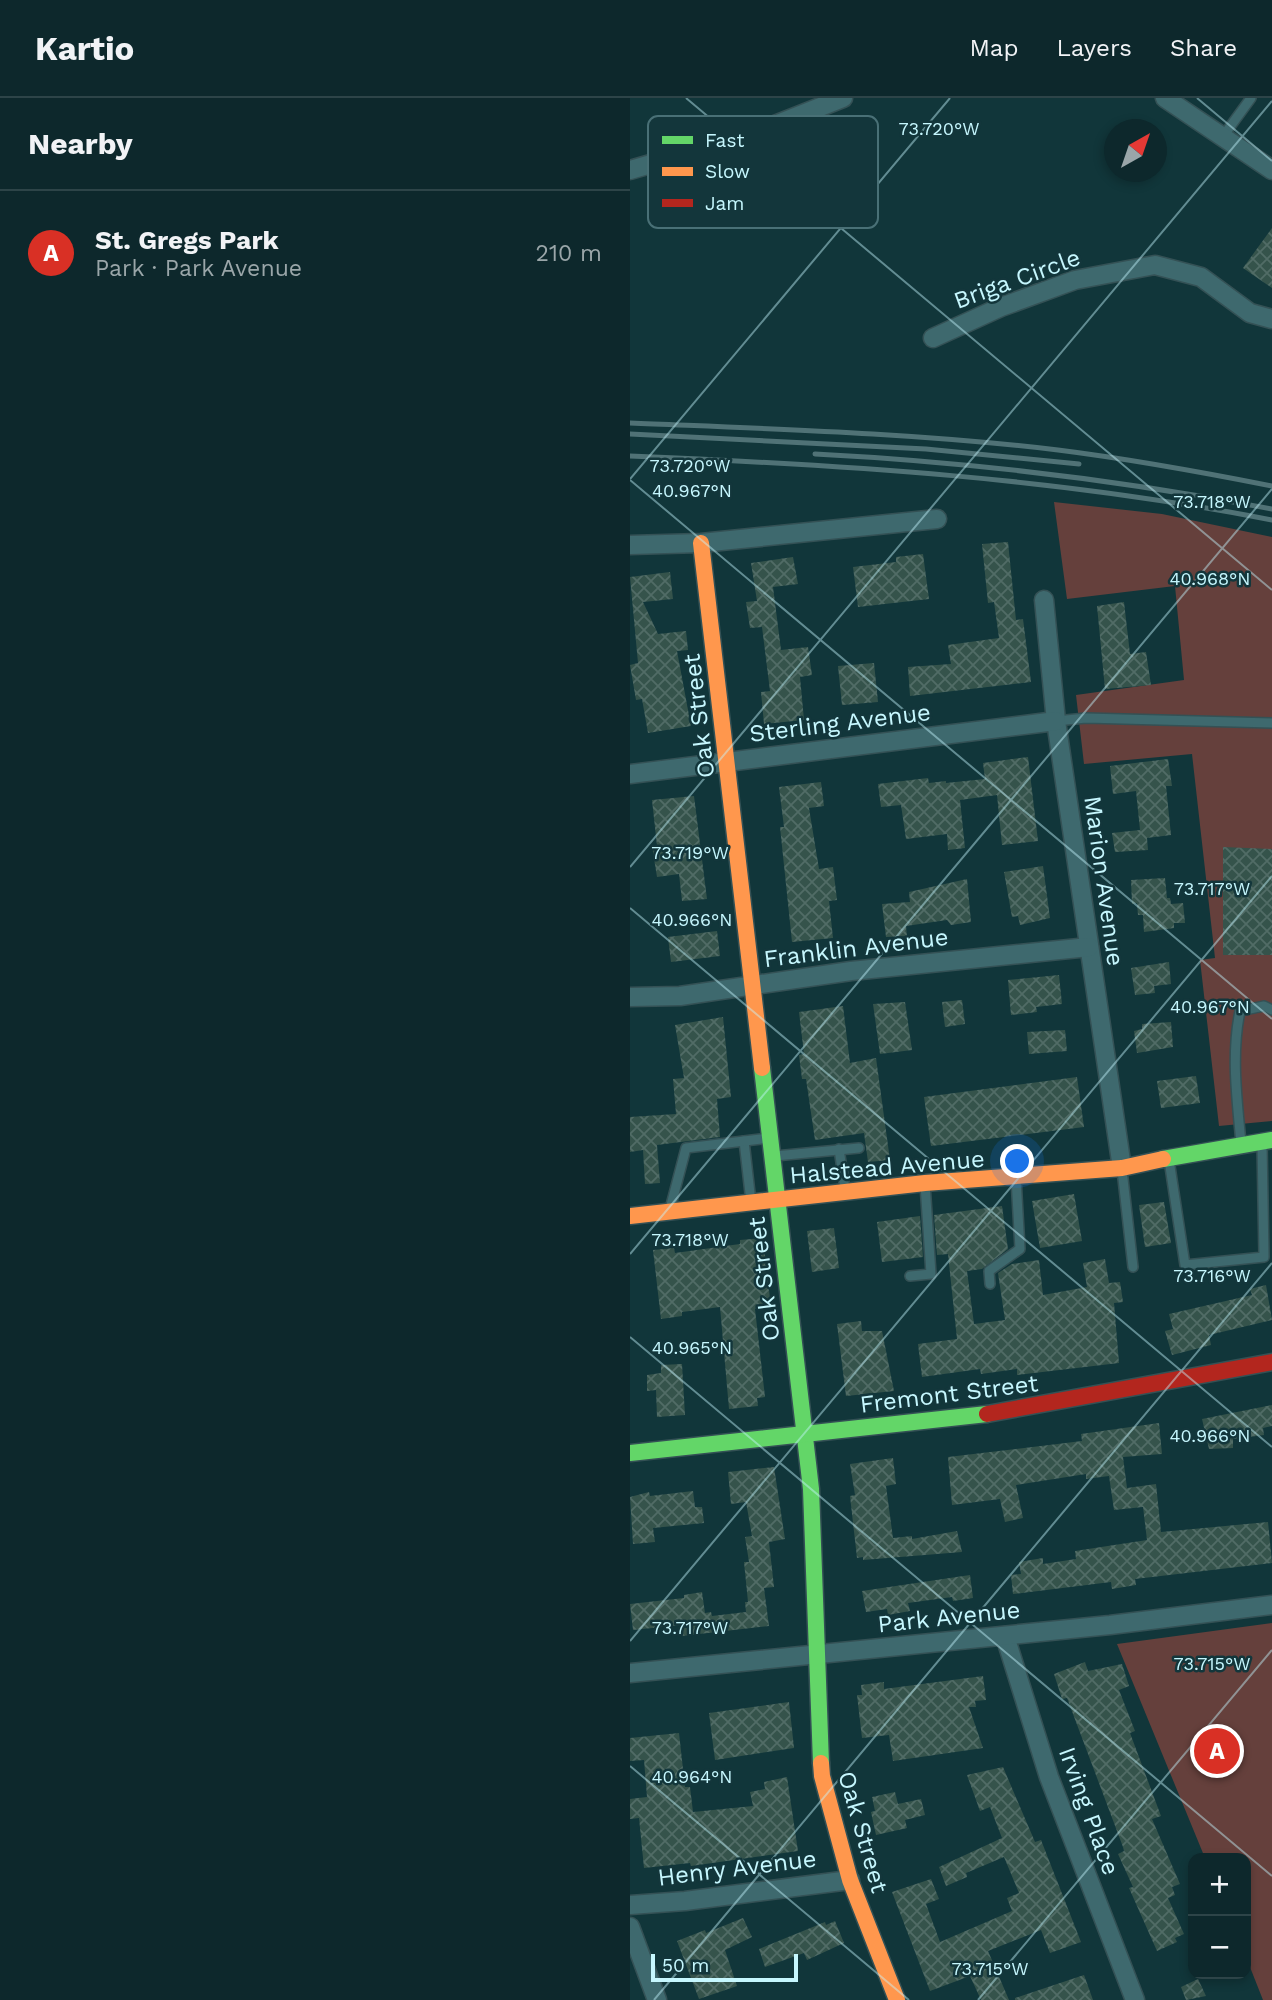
<!DOCTYPE html>
<meta charset="utf-8">
<style>
:root{--surface:#0d282c;--page:#163034;--text:#f1f3f6;--muted:#9aa6a9;--line:#2d4448;--accent:#d93025}
body{margin:0;font-family:"Work Sans",sans-serif;background:var(--page);color:var(--text)}
.controls{position:absolute;right:21px;bottom:21px;display:grid;overflow:hidden;border-radius:14px;box-shadow:0 4px 10px #0003}
.controls button{width:63px;height:63px;display:grid;place-items:center;padding:0;border:0;border-bottom:2px solid var(--line);background:var(--surface);color:var(--text);font:35px sans-serif}
.compass{position:absolute;left:474px;top:21px;width:63px;height:63px;border-radius:50%;background:var(--surface);box-shadow:0 4px 10px #0003;rotate:40deg}
.scale{position:absolute;left:21px;bottom:18px;width:147px;box-sizing:border-box;padding-left:7px;border:4px solid #c6f7fe;border-top:0;font-size:19px;line-height:24px;white-space:nowrap;color:#c6f7fe;-webkit-text-stroke:5px #13363b;paint-order:stroke}
.you{position:absolute;left:388px;top:1064px;width:24px;height:24px;margin:-18px;border:5px solid #fff;border-radius:50%;background:#1a73e8;box-shadow:0 0 0 10px #1a73e833}
.badge{display:grid;place-items:center;width:46px;height:46px;border-radius:50%;background:var(--accent);color:#fff;font-size:23px;font-weight:700}
.pin{position:absolute;translate:-50% -50%;border:4px solid #fff;box-shadow:0 2px 7px #0006}
.list{margin:0;padding:0;list-style:none}
h2{display:flex;justify-content:space-between;align-items:center;height:91px;margin:0;padding:0 28px;font-size:30px}
h2 small{font-size:23px;font-weight:400;color:var(--muted)}
.list li{display:grid;grid-template-columns:46px 1fr auto;gap:21px;align-items:center;box-sizing:border-box;height:126px;padding:0 28px;border-top:2px solid var(--line)}
.list b{display:block;font-size:26px;white-space:nowrap}
.list p{margin:0;font-size:23px;white-space:nowrap;color:var(--muted)}
.list em{font-size:23px;font-style:normal;color:var(--muted)}
.map{position:relative;flex:none;width:642px;height:1902px;overflow:hidden}
header{display:flex;align-items:center;gap:42px;box-sizing:border-box;height:98px;padding:0 35px;background:var(--surface);border-bottom:2px solid var(--line)}
header strong{font-size:33px}
nav{display:flex;gap:38px;margin-inline-start:auto;font-size:24px}
main{display:flex}
aside{flex:1;background:var(--surface)}
.map>svg:first-child{display:block}
</style>
<header>
<strong>Kartio</strong>
<nav><a>Map</a><a>Layers</a><a>Share</a></nav>
</header>
<main>
<aside>
<h2>Nearby<small></small></h2>
<ul class="list">
<li><span class="badge">A</span><div><b>St. Gregs Park</b><p>Park · Park Avenue</p></div><em>210 m</em></li>
</ul>
</aside>
<div class="map">
<svg width="642" height="1902" viewBox="0 0 642 1902">
<defs>
<pattern id="building-cross-hatch" width="8" height="8" patternUnits="userSpaceOnUse" patternTransform="scale(1.75)"><rect width="8" height="8" fill="#35534b"/><path d="M0 0l8 8M0 8l8-8" fill="none" stroke="#516c66"/></pattern>
</defs>
<rect width="100%" height="100%" fill="#11363a"/>
<!-- park -->
<g fill="#65403c">
<polygon points="424,404 532,416 642,439 642,1023 589,1028 570,862 585,860 562,656 454,666 446,597 554,582 545,488 437,501"/>
<polygon points="642,1525 642,1902 633,1902 616,1859 616,1760 575,1760 487,1546"/>
</g>
<!-- building -->
<g fill="url(#building-cross-hatch)">
<polygon points="642,130 642,190 613,170"/>
<polygon points="378,444 386,522 393,521 401,584 280,598 278,569 321,566 318,547 369,540 364,504 358,505 352,446"/>
<polygon points="293,456 299,501 228,509 223,469 266,464 266,459"/>
<polygon points="163,459 168,486 143,489 151,552 178,549 182,577 170,579 174,622 134,626 131,594 140,593 132,529 120,530 116,504 127,503 121,465"/>
<polygon points="40,474 43,501 13,504 28,536 56,533 58,552 47,553 61,628 18,635 12,601 6,602 0,567 8,565 0,479"/>
<polygon points="494,504 500,556 516,554 521,587 475,591 467,508"/>
<polygon points="244,565 248,604 212,607 208,568"/>
<polygon points="398,659 408,743 372,747 367,697 330,702 335,750 318,752 317,736 276,741 271,707 251,709 248,686 298,680 299,685 316,683 316,685 355,681 353,665"/>
<polygon points="538,661 542,688 536,688 541,737 517,740 518,752 485,754 482,735 510,732 506,693 483,696 480,668"/>
<polygon points="191,684 194,708 179,710 189,771 203,769 207,802 199,803 203,840 162,844 150,729 154,729 149,689"/>
<polygon points="64,698 77,801 52,803 49,776 27,779 22,748 27,748 22,702"/>
<polygon points="593,749 642,751 642,857 593,857"/>
<polygon points="413,768 420,820 390,827 388,818 382,819 374,774"/>
<polygon points="535,780 537,800 540,800 541,806 553,805 555,825 544,825 544,830 514,834 513,817 508,817 507,805 502,806 501,782"/>
<polygon points="337,781 341,824 321,827 317,822 276,828 277,838 256,839 252,806 280,804 279,794"/>
<polygon points="87,833 90,858 41,864 38,839"/>
<polygon points="539,864 541,886 524,888 525,895 505,897 501,870"/>
<polygon points="429,877 432,906 406,909 407,914 381,917 378,882"/>
<polygon points="332,902 335,926 315,929 312,904"/>
<polygon points="275,904 282,952 250,956 243,906"/>
<polygon points="213,908 220,965 246,960 260,1062 238,1064 234,1035 185,1042 176,981 172,981 169,957 174,956 169,914"/>
<polygon points="93,919 101,999 87,1001 90,1039 27,1047 30,1085 15,1086 13,1052 0,1054 0,1019 46,1016 43,981 54,980 45,927"/>
<polygon points="541,924 543,949 507,955 504,933 512,931 512,926"/>
<polygon points="435,932 437,953 399,956 397,934"/>
<polygon points="566,978 570,1005 531,1010 527,983"/>
<polygon points="447,979 454,1029 301,1048 294,999"/>
<polygon points="444,1096 452,1143 410,1150 402,1103"/>
<polygon points="534,1104 541,1145 515,1149 509,1107"/>
<polygon points="372,1108 378,1151 352,1171 337,1173 344,1226 375,1222 368,1175 382,1166 409,1162 413,1197 457,1189 453,1165 475,1161 479,1185 490,1184 493,1204 484,1205 489,1265 387,1277 387,1271 351,1276 350,1271 292,1279 288,1246 327,1241 318,1156 307,1157 304,1117"/>
<polygon points="290,1118 293,1159 252,1164 247,1124"/>
<polygon points="204,1130 209,1170 182,1174 177,1133"/>
<polygon points="133,1140 141,1209 125,1211 135,1299 127,1300 128,1308 99,1311 90,1209 52,1214 52,1218 31,1221 23,1152 44,1150 45,1155 110,1146 110,1142"/>
<polygon points="636,1187 642,1222 579,1237 581,1247 542,1257 535,1233 543,1231 539,1216 622,1197 620,1191"/>
<polygon points="231,1223 232,1233 252,1233 264,1293 216,1298 207,1226"/>
<polygon points="52,1266 55,1317 27,1319 26,1292 17,1293 17,1277 31,1275 31,1267"/>
<polygon points="642,1307 642,1328 633,1330 634,1337 603,1341 603,1350 579,1351 572,1321"/>
<polygon points="529,1325 532,1356 493,1359 497,1390 526,1386 531,1434 638,1424 642,1465 505,1481 506,1487 482,1491 481,1484 383,1496 381,1477 391,1476 389,1464 413,1460 413,1466 446,1461 445,1453 517,1442 513,1409 484,1412 479,1378 456,1381 456,1376 386,1387 393,1420 375,1424 370,1401 322,1407 318,1359 452,1343 451,1336"/>
<polygon points="263,1360 266,1386 256,1388 263,1440 282,1438 282,1441 327,1433 332,1454 233,1462 233,1459 227,1460 220,1398 225,1397 220,1366"/>
<polygon points="144,1369 155,1441 139,1444 144,1489 134,1490 139,1528 52,1538 51,1527 3,1532 0,1506 54,1500 54,1497 72,1494 75,1515 81,1514 82,1518 116,1514 115,1504 118,1504 114,1464 119,1464 115,1439 122,1438 116,1404 101,1406 98,1374"/>
<polygon points="63,1393 65,1409 72,1409 74,1425 23,1430 25,1444 3,1446 0,1399 19,1394 20,1398"/>
<polygon points="340,1477 343,1500 323,1503 322,1499 278,1505 280,1513 258,1517 257,1511 236,1514 232,1493"/>
<polygon points="455,1564 458,1573 492,1566 499,1588 489,1592 505,1633 500,1635 531,1718 522,1721 550,1786 542,1789 545,1797 538,1800 554,1836 545,1840 547,1844 527,1853 499,1790 503,1789 488,1756 494,1753 493,1749 437,1600 432,1601 424,1576"/>
<polygon points="353,1578 356,1602 345,1603 346,1609 339,1609 353,1650 263,1663 259,1637 232,1640 227,1597 232,1597 231,1587 254,1584 254,1591"/>
<polygon points="159,1604 164,1650 85,1662 79,1615"/>
<polygon points="49,1635 55,1689 60,1689 63,1714 123,1708 120,1694 135,1691 134,1684 157,1679 168,1753 61,1768 60,1765 14,1770 9,1720 0,1721 0,1701 17,1699 14,1662 0,1663 0,1640"/>
<polygon points="373,1669 405,1744 411,1742 451,1844 420,1855 411,1832 358,1853 379,1902 351,1902 340,1878 300,1893 262,1794 301,1781 309,1801 296,1806 310,1844 382,1813 377,1800 389,1795 374,1759 336,1775 337,1779 316,1788 309,1769 372,1740 360,1709 350,1713 337,1677"/>
<polygon points="265,1694 268,1706 291,1701 295,1717 275,1722 277,1730 246,1737 241,1714 245,1713 242,1699"/>
<polygon points="113,1820 122,1839 95,1852 107,1888 69,1901 47,1843 75,1832 76,1835"/>
<polygon points="205,1823 214,1845 177,1862 174,1855 135,1869 129,1851 195,1824 196,1827"/>
<polygon points="454,1877 463,1902 385,1902 385,1900"/>
<polygon points="568,1881 576,1898 556,1902 551,1889"/>
</g>
<g fill="none" stroke-linecap="round" stroke-linejoin="round">
<defs>
<g id="lane">
<polyline points="594,37 621,0"/>
<polyline points="426,623 456,620 642,625"/>
<polyline points="114,1043 121,1104"/>
<path d="M611,1045C607,1001 601,957 610,913L634,908L642,912"/>
<polyline points="209,1051 215,1091"/>
<polyline points="145,1058 229,1050"/>
<polyline points="539,1062 555,1167 634,1159 632,1046"/>
<polyline points="492,1072 503,1169"/>
<polyline points="40,1111 56,1050 139,1040"/>
<polyline points="280,1178 301,1176 295,1086"/>
<polyline points="360,1186 359,1173 390,1151 386,1080"/>
</g>
<g id="street">
<polyline points="535,0 642,72"/>
<polyline points="0,72 117,38 213,0"/>
<polyline points="303,240 371,209 445,182 525,167 571,179 620,215 642,221"/>
<polyline points="0,447 71,445 307,421"/>
<polyline points="414,502 426,623 492,1070"/>
<polyline points="0,676 426,623"/>
<polyline points="0,899 50,898 221,873 459,849"/>
<polyline points="375,1538 419,1679 505,1902"/>
<polyline points="0,1575 480,1527 642,1507"/>
<polyline points="0,1807 55,1803 220,1782"/>
<polyline points="0,1829 27,1902"/>
</g>
<g id="fast">
<polyline points="132,970 181,1391 191,1665"/>
<polyline points="533,1061 642,1042"/>
<polyline points="0,1355 357,1316"/>
</g>
<g id="slow">
<polyline points="71,445 132,970"/>
<polyline points="0,1118 295,1085 492,1070 533,1061"/>
<polyline points="191,1665 192,1678 220,1782 267,1902"/>
</g>
<polyline id="jam" points="357,1316 642,1264"/>
</defs>
<!-- lane casing -->
<use href="#lane" stroke="#345155" stroke-width="12"/>
<!-- street casing -->
<use href="#street" stroke="#345155" stroke-width="21"/>
<!-- fast casing -->
<use href="#fast" stroke="#345155" stroke-width="19"/>
<!-- slow casing -->
<use href="#slow" stroke="#345155" stroke-width="19"/>
<!-- jam casing -->
<use href="#jam" stroke="#345155" stroke-width="19"/>
<!-- lane -->
<use href="#lane" stroke="#3e696e" stroke-width="9"/>
<!-- street -->
<use href="#street" stroke="#3e696e" stroke-width="18"/>
<!-- fast -->
<use href="#fast" stroke="#63d668" stroke-width="16"/>
<!-- slow -->
<use href="#slow" stroke="#ff974d" stroke-width="16"/>
<!-- jam -->
<use href="#jam" stroke="#b3261e" stroke-width="16"/>
<!-- rail -->
<g stroke="#507276" stroke-width="5">
<path d="M0,325C143,331 286,335 428,352C500,361 571,374 642,388"/>
<polyline points="0,336 296,351 449,366"/>
<path d="M185,356C340,364 490,382 642,411"/>
<path d="M0,358C216,367 429,380 642,422"/>
</g>
</g>
<!-- ticks -->
<path fill="none" stroke="#c6f7fe" stroke-width="2" stroke-opacity="0.45" d="M56,0L642,492M567,0L642,63M0,381L320,0M0,382L642,921M0,769L642,3M0,810L642,1349M0,1156L642,391M0,1239L642,1778M0,1543L642,778M0,1668L279,1902M24,1902L642,1165M348,1902L642,1552"/>
<g text-anchor="middle" stroke-width="5" stroke-linejoin="round" paint-order="stroke">
<!-- street labels -->
<g font-size="24" fill="#c6f7fe" stroke="#13363b">
<text transform="translate(387 181) rotate(-20)" y="8">Briga Circle</text>
<text transform="translate(69 618) rotate(-97)" y="8">Oak Street</text>
<text transform="translate(210 625) rotate(-7)" y="8">Sterling Avenue</text>
<text transform="translate(474 783) rotate(82)" y="8">Marion Avenue</text>
<text transform="translate(226 850) rotate(-7)" y="8">Franklin Avenue</text>
<text transform="translate(257 1069) rotate(-5)" y="8">Halstead Avenue</text>
<text transform="translate(134 1181) rotate(-97)" y="8">Oak Street</text>
<text transform="translate(319 1296) rotate(-7)" y="8">Fremont Street</text>
<text transform="translate(319 1519) rotate(-6)" y="8">Park Avenue</text>
<text transform="translate(459 1713) rotate(70)" y="8">Irving Place</text>
<text transform="translate(233 1734) rotate(74)" y="8">Oak Street</text>
<text transform="translate(107 1770) rotate(-7)" y="8">Henry Avenue</text>
</g>
</g>
<!-- legend -->
<rect x="18" y="18" width="230" height="112" rx="10" fill="#13363b" stroke="#497076" stroke-width="2"/>
<rect x="32" y="38" width="31" height="8" fill="#63d668"/>
<rect x="32" y="69" width="31" height="9" fill="#ff974d"/>
<rect x="32" y="101" width="31" height="8" fill="#b3261e"/>
<g font-size="19" fill="#c6f7fe">
<text x="75" y="49">Fast</text>
<text x="75" y="80">Slow</text>
<text x="75" y="112">Jam</text>
</g>
<g font-size="18" text-anchor="middle" fill="#c6f7fe" stroke="#13363b" stroke-width="5" stroke-linejoin="round" paint-order="stroke">
<text x="309" y="37">73.720°W</text>
<text x="60" y="374">73.720°W</text>
<text x="62" y="399">40.967°N</text>
<text x="582" y="410">73.718°W</text>
<text x="580" y="487">40.968°N</text>
<text x="60" y="761">73.719°W</text>
<text x="582" y="797">73.717°W</text>
<text x="62" y="828">40.966°N</text>
<text x="580" y="915">40.967°N</text>
<text x="60" y="1148">73.718°W</text>
<text x="582" y="1184">73.716°W</text>
<text x="62" y="1256">40.965°N</text>
<text x="580" y="1344">40.966°N</text>
<text x="60" y="1536">73.717°W</text>
<text x="582" y="1572">73.715°W</text>
<text x="62" y="1685">40.964°N</text>
<text x="360" y="1877">73.715°W</text>
</g>
</svg>
<div class="controls">
<button>+</button>
<button>−</button>
</div>
<svg class="compass" viewBox="-18 -18 36 36"><path d="M0-13l5 13h-10z" fill="#e53935"/><path d="M0 13l5-13h-10z" fill="#9aa6a9"/></svg>
<div class="scale">50 m</div>
<div class="you"></div>
<div class="pin badge" style="left:587px;top:1653px">A</div>
</div>
</main>
